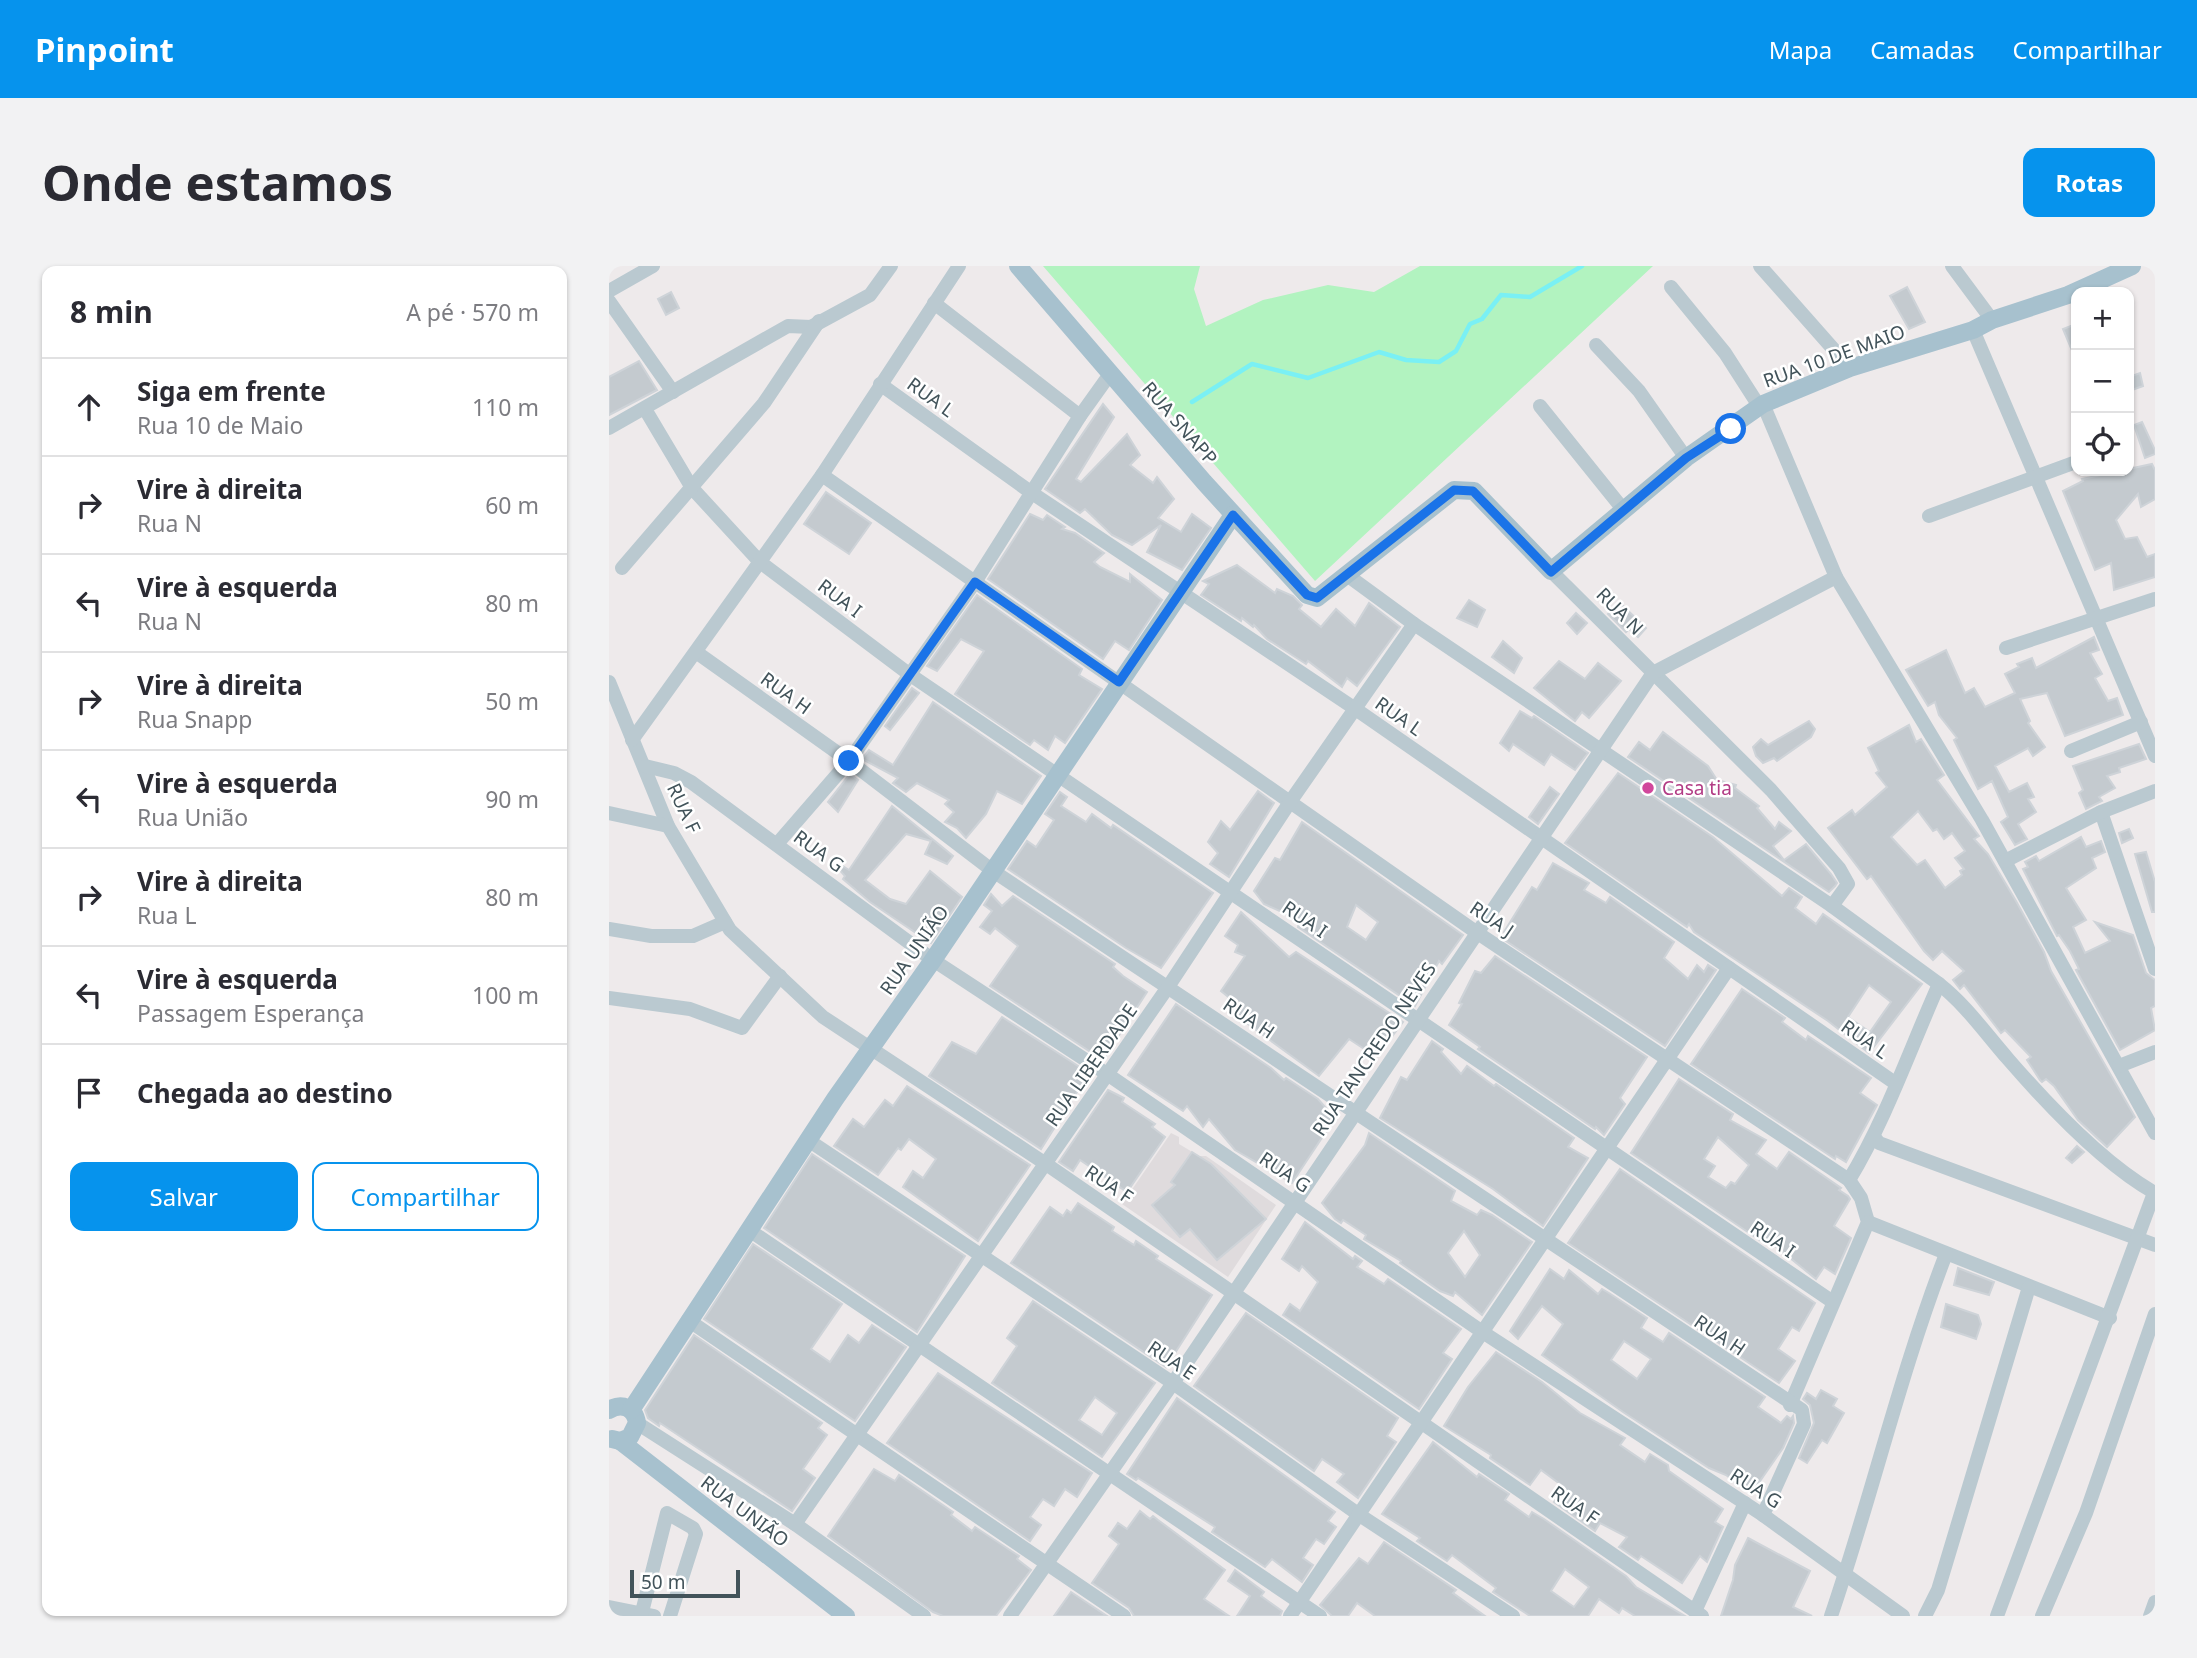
<!DOCTYPE html>
<html lang="pt">
<meta charset="utf-8">
<style>
:root{--surface:#fff;--page:#f2f2f3;--text:#2b2b33;--muted:#7c7c81;--line:#e1e1e2;--accent:#0693ed}
body{margin:0;font-family:"Noto Sans",sans-serif;background:var(--page);color:var(--text)}
.controls{position:absolute;right:21px;top:21px;display:grid;overflow:hidden;border-radius:14px;box-shadow:0 2px 5px #0004}
.controls button{width:63px;height:63px;display:grid;place-items:center;padding:0;border:0;border-bottom:2px solid var(--line);background:var(--surface);color:var(--text);font:35px sans-serif}
.scale{position:absolute;left:21px;bottom:18px;width:110px;box-sizing:border-box;padding-left:7px;border:4px solid #42535a;border-top:0;font-size:19px;line-height:24px;white-space:nowrap;color:#42535a;-webkit-text-stroke:5px #fff;paint-order:stroke}
.stop{position:absolute;width:21px;height:21px;margin:-16px;border:5px solid #1a73e8;border-radius:50%;background:#fff}
.stop.end{background:#1a73e8;border-color:#fff;box-shadow:0 2px 7px #0008}
.list{margin:0;padding:0;list-style:none}
h2{display:flex;justify-content:space-between;align-items:center;height:91px;margin:0;padding:0 28px;font-size:30px}
h2 small{font-size:23px;font-weight:400;color:var(--muted)}
.list li{display:grid;grid-template-columns:46px 1fr auto;gap:21px;align-items:center;box-sizing:border-box;height:98px;padding:0 28px;border-top:2px solid var(--line)}
.list b{display:block;font-size:26px;white-space:nowrap}
.list p{margin:0;font-size:23px;white-space:nowrap;color:var(--muted)}
.list em{font-size:23px;font-style:normal;color:var(--muted)}
.actions{display:flex;gap:14px;padding:21px 28px}
.actions a{flex:1;padding:16px 0;border:2px solid var(--accent);border-radius:14px;text-align:center;font-size:24px;color:var(--accent)}
.actions .main{background:var(--accent);color:#fff}
.icon{flex:none;width:38px;height:38px;fill:none;stroke:currentColor;stroke-width:2;stroke-linecap:round;stroke-linejoin:round}
.map{position:relative;flex:none;width:1546px;height:1350px;overflow:hidden;border-radius:14px}
header{display:flex;align-items:center;gap:42px;box-sizing:border-box;height:98px;padding:0 35px;background:var(--accent);color:#fff}
header strong{font-size:33px}
nav{display:flex;gap:38px;margin-inline-start:auto;font-size:24px}
.intro{display:flex;align-items:center;justify-content:space-between;box-sizing:border-box;height:168px;padding:0 42px}
h1{margin:0;font-size:49px}
.button{padding:18px 32px;border-radius:14px;background:var(--accent);color:#fff;font-size:24px;font-weight:700}
main{display:flex;gap:42px;padding:0 42px}
aside{flex:1;background:var(--surface);border-radius:14px;box-shadow:0 2px 5px #0004}
.map>svg:first-child{display:block}
</style>
<header>
<strong>Pinpoint</strong>
<nav><a>Mapa</a><a>Camadas</a><a>Compartilhar</a></nav>
</header>
<div class="intro"><h1>Onde estamos</h1><a class="button">Rotas</a></div>
<main>
<aside>
<h2>8 min<small>A pé · 570 m</small></h2>
<ul class="list">
<li><svg class="icon" aria-label="ahead" viewBox="0 0 24 24"><path d="M12 20V5M6 11l6-6 6 6"/></svg><div><b>Siga em frente</b><p>Rua 10 de Maio</p></div><em>110 m</em></li>
<li><svg class="icon" aria-label="right" viewBox="0 0 24 24"><path d="M7 20v-9h11M14 6l5 5-5 5"/></svg><div><b>Vire à direita</b><p>Rua N</p></div><em>60 m</em></li>
<li><svg class="icon" aria-label="left" viewBox="0 0 24 24"><path d="M17 20v-9H6M10 6l-5 5 5 5"/></svg><div><b>Vire à esquerda</b><p>Rua N</p></div><em>80 m</em></li>
<li><svg class="icon" aria-label="right" viewBox="0 0 24 24"><path d="M7 20v-9h11M14 6l5 5-5 5"/></svg><div><b>Vire à direita</b><p>Rua Snapp</p></div><em>50 m</em></li>
<li><svg class="icon" aria-label="left" viewBox="0 0 24 24"><path d="M17 20v-9H6M10 6l-5 5 5 5"/></svg><div><b>Vire à esquerda</b><p>Rua União</p></div><em>90 m</em></li>
<li><svg class="icon" aria-label="right" viewBox="0 0 24 24"><path d="M7 20v-9h11M14 6l5 5-5 5"/></svg><div><b>Vire à direita</b><p>Rua L</p></div><em>80 m</em></li>
<li><svg class="icon" aria-label="left" viewBox="0 0 24 24"><path d="M17 20v-9H6M10 6l-5 5 5 5"/></svg><div><b>Vire à esquerda</b><p>Passagem Esperança</p></div><em>100 m</em></li>
<li><svg class="icon" aria-label="arrive" viewBox="0 0 24 24"><path d="M6 21V4h12l-3 4 3 4H6"/></svg><div><b>Chegada ao destino</b></div></li>
</ul>
<div class="actions"><a class="main">Salvar</a><a>Compartilhar</a></div>
</aside>
<div class="map">
<svg width="1546" height="1350" viewBox="0 0 1546 1350">
<rect width="100%" height="100%" fill="#eeeaeb"/>
<!-- education -->
<polygon fill="#dfdbdd" points="562,867 570,871 570,878 590,890 597,890 667,939 619,1011 513,938"/>
<!-- green -->
<polygon fill="#b2f3c0" points="434,0 591,0 585,23 597,60 654,34 719,19 765,26 811,0 1044,0 706,315"/>
<g fill="none" stroke-linecap="round" stroke-linejoin="round">
<!-- stream -->
<polyline stroke="#7af0f4" stroke-width="4.5" points="583,136 643,98 699,112 770,86 797,94 830,96 847,85 861,58 873,53 892,29 921,31 973,0"/>
</g>
<!-- building -->
<g fill="#c4cacf" stroke="#ced3d8" stroke-width="2" fill-rule="evenodd">
<polygon points="1298,21 1316,56 1300,63 1281,30"/>
<polygon points="62,26 70,42 57,49 49,33"/>
<polygon points="1467,58 1467,94 1454,63"/>
<polygon points="30,95 48,124 0,149 0,111"/>
<polygon points="1531,107 1534,120 1520,125 1520,111"/>
<polygon points="494,138 505,151 467,213 472,216 518,168 531,189 521,199 544,217 548,211 565,233 549,252 572,266 583,248 602,262 573,304 538,286 552,259 523,279 503,269 476,243 471,247 436,223"/>
<polygon points="1533,156 1546,184 1546,188 1536,192 1525,159"/>
<polygon points="1543,198 1546,204 1546,233 1532,241 1529,228 1507,254 1516,273 1528,271 1538,291 1546,288 1546,311 1505,324 1502,297 1486,304 1454,225 1474,215 1473,213"/>
<polygon points="217,226 262,257 240,288 195,258"/>
<polygon points="421,248 434,254 438,249 456,261 453,263 466,267 495,287 485,296 491,301 521,316 521,308 553,334 520,384 506,375 494,393 379,313"/>
<polygon points="628,299 666,327 668,323 684,330 693,339 690,343 712,361 727,343 746,360 760,337 791,361 748,420 738,412 733,421 699,395 697,398 658,373 645,359 644,361 633,352 632,355 592,329 600,318 594,315"/>
<polygon points="368,329 473,403 470,409 493,423 456,477 446,470 439,484 425,474 421,479 346,428 375,385 352,373 328,405 318,400"/>
<polygon points="860,334 876,344 868,361 848,352"/>
<polygon points="1010,336 1037,362 1029,371 1020,363 1017,366 999,348"/>
<polygon points="967,347 978,357 968,368 958,357"/>
<polygon points="1485,371 1490,384 1481,387 1493,408 1486,412 1499,435 1508,432 1514,449 1456,470 1438,427 1411,433 1421,455 1419,457 1436,481 1424,490 1419,482 1386,500 1400,526 1418,517 1425,531 1419,533 1427,546 1409,558 1418,573 1406,579 1392,556 1399,551 1383,515 1369,523 1345,474 1348,472 1330,449 1326,436 1319,440 1297,404 1337,384 1356,427 1365,422 1376,441 1406,427 1396,408 1410,401 1408,398 1423,392 1427,402"/>
<polygon points="894,375 913,392 905,407 883,391"/>
<polygon points="950,395 976,413 989,397 1012,415 980,452 973,446 966,455 925,422"/>
<polygon points="303,422 310,427 281,464 276,460"/>
<polygon points="324,436 432,510 413,538 388,525 377,548 357,572 348,562 336,556 345,546 336,538 340,534 308,517 297,526 284,517 289,512 253,493 260,484 284,499"/>
<polygon points="911,445 923,452 925,450 979,487 966,504 942,488 935,499 904,478 900,485 891,477"/>
<polygon points="1200,455 1206,463 1202,471 1168,495 1165,492 1154,497 1147,490 1144,481 1152,473 1159,479"/>
<path d="M1300,459L1307,476L1312,473L1335,509L1328,514L1370,570L1365,573L1379,588L1407,635L1435,686L1442,705L1526,851L1498,881L1469,854L1445,820L1437,813L1433,816L1431,814L1418,794L1422,791L1396,764L1392,767L1355,719L1351,723L1344,714L1355,705L1333,685L1324,694L1315,685L1262,610L1258,613L1219,562L1243,544L1246,549L1278,521L1267,507L1270,505L1259,482ZM1309,545L1324,565L1328,563L1335,573L1343,567L1356,585L1346,592L1355,603L1351,605L1353,609L1336,622L1316,594L1308,599L1282,571Z"/>
<polygon points="1054,466 1099,500 1108,514 1127,519 1126,522 1150,540 1148,542 1166,563 1170,556 1182,565 1164,580 1175,594 1197,578 1222,608 1228,617 1226,620 1220,626 1019,491 1030,476 1041,484"/>
<polygon points="1530,478 1537,493 1510,502 1511,506 1498,510 1506,522 1490,531 1493,535 1477,543 1470,527 1474,524 1464,500"/>
<path d="M1009,507L1104,571L1173,630L1180,622L1193,631L1186,642L1207,658L1214,648L1313,718L1260,787L1219,755L1085,666L1080,658L1078,661L956,577ZM1260,719L1282,736L1261,766L1239,751Z"/>
<polygon points="241,508 249,514 229,546 219,536"/>
<polygon points="941,521 950,528 929,558 920,551"/>
<polygon points="649,525 665,537 620,611 601,598 609,587 599,576 612,555 621,564"/>
<polygon points="451,526 458,531 452,540 477,556 483,548 502,562 504,559 604,627 552,702 517,682 399,603 418,575 427,581 445,554 436,548"/>
<polygon points="283,540 344,590 338,598 316,588 322,575 297,568 256,614 281,633 297,638 321,605 353,631 322,677 261,636 234,613 236,610 227,600 229,597 240,604"/>
<path d="M693,556L854,669L833,698L830,695L806,740L689,661L691,654L655,638L645,625L666,592L671,594ZM747,639L769,656L757,674L738,661Z"/>
<polygon points="1520,563 1524,572 1513,577 1510,567"/>
<polygon points="1472,571 1477,581 1492,575 1496,586 1483,592 1487,602 1457,622 1477,654 1464,661 1476,687 1501,675 1486,656 1524,669 1537,707 1546,714 1546,740 1542,742 1546,764 1511,784 1467,704 1470,703 1461,685 1450,669 1448,670 1414,603 1419,601 1416,596 1427,590 1430,595"/>
<polygon points="1537,586 1546,616 1546,646 1543,646 1526,588"/>
<polygon points="944,597 980,617 975,624 997,637 1001,631 1065,676 1055,692 1079,713 1088,699 1095,706 1099,699 1107,704 1056,780 897,675 901,670 895,666 923,621 928,624"/>
<polygon points="382,628 393,640 404,630 506,698 504,701 514,710 538,726 494,794 381,720 409,680 386,662 381,668 371,661 383,645 375,639"/>
<polygon points="632,646 680,691 687,686 794,756 774,782 770,781 766,790 740,773 710,810 628,750 629,748 617,742 623,734 612,725 636,690 626,686 629,679 616,670"/>
<polygon points="886,690 1038,791 1011,832 1016,838 995,869 987,861 986,863 869,783 871,781 840,759 853,738 850,737 866,705 872,707"/>
<polygon points="1133,723 1176,752 1173,756 1197,774 1199,770 1262,812 1251,827 1268,839 1237,896 1227,890 1226,893 1082,798"/>
<polygon points="567,738 662,802 675,814 677,812 709,833 726,852 683,917 626,884 600,853 594,861 578,840 574,845 519,809"/>
<polygon points="393,751 480,807 432,883 320,810 343,776 367,788"/>
<polygon points="823,775 834,783 832,786 852,808 858,800 885,820 887,818 965,872 959,881 979,892 934,960 884,923 771,852 792,811 798,814"/>
<path d="M1070,813L1124,848L1121,854L1157,874L1147,888L1168,903L1180,886L1232,922L1230,924L1239,930L1241,933L1225,960L1242,972L1226,1008L1215,1001L1207,1013L1155,971L1152,975L1022,887ZM1109,871L1140,899L1126,918L1122,916L1117,922L1099,911L1106,900L1095,893Z"/>
<polygon points="298,820 421,899 369,975 294,921 304,905 314,912 327,893 300,873 292,884 289,882 269,909 225,880 244,853 255,861 276,834 284,840"/>
<polygon points="499,824 515,832 513,836 546,858 543,861 556,871 518,926 471,894 464,905 450,896"/>
<path d="M760,867L846,925L842,935L868,949L872,944L883,949L923,976L873,1049L846,1026L844,1030L831,1025L791,997L792,995L755,973L757,969L734,954L732,957L726,953L713,937L756,879ZM855,965L871,989L856,1011L839,987Z"/>
<polygon points="1468,880 1475,886 1463,897 1457,892"/>
<polygon points="583,886 602,898 657,953 608,994 581,963 571,971 543,939 566,919 562,916"/>
<polygon points="203,888 356,990 308,1066 155,962"/>
<polygon points="1011,903 1206,1037 1190,1065 1183,1061 1169,1083 1186,1095 1170,1117 959,977"/>
<polygon points="469,937 505,961 503,965 525,979 527,975 549,990 547,993 603,1029 557,1101 402,997 441,941 454,950 458,944 462,947"/>
<polygon points="696,956 744,993 746,990 753,995 748,1001 775,1018 779,1013 852,1063 834,1087 843,1093 810,1143 674,1049 681,1038 691,1045 709,1016 693,1000 690,1005 673,993"/>
<polygon points="144,978 233,1038 202,1083 221,1096 239,1069 250,1077 263,1059 297,1081 246,1155 95,1053"/>
<polygon points="1349,1002 1385,1016 1380,1029 1345,1019"/>
<path d="M941,1003L955,1013L960,1004L989,1028L993,1023L1000,1027L1038,1052L1032,1062L1054,1076L1060,1067L1156,1131L1149,1141L1172,1157L1178,1150L1182,1153L1184,1150L1185,1157L1174,1182L1142,1228L1117,1209L1100,1202L1014,1146L933,1089L954,1058L933,1040L909,1073L901,1065ZM1015,1075L1042,1093L1028,1113L1002,1094Z"/>
<path d="M424,1035L546,1117L493,1191L383,1117L408,1080L398,1072ZM486,1131L508,1147L493,1169L470,1154Z"/>
<polygon points="1337,1038 1369,1049 1372,1058 1367,1073 1332,1061"/>
<polygon points="637,1047 789,1152 778,1170 787,1176 749,1232 728,1216 735,1208 713,1193 705,1205 585,1120"/>
<polygon points="85,1069 213,1157 209,1162 218,1169 194,1203 206,1212 183,1245 51,1157 50,1160 39,1152 36,1144"/>
<polygon points="887,1086 933,1116 971,1147 1016,1172 1011,1179 1036,1196 1041,1188 1059,1199 1060,1205 1114,1243 1106,1256 1114,1261 1098,1296 1091,1290 1073,1317 1032,1290 1029,1294 1010,1281 1018,1271 991,1257 986,1265 945,1236 955,1221 932,1204 921,1219 881,1192 882,1189 835,1160 859,1121"/>
<polygon points="329,1107 483,1207 468,1231 456,1223 445,1240 434,1233 421,1251 432,1259 421,1275 278,1177"/>
<polygon points="1212,1124 1228,1133 1224,1140 1235,1147 1218,1177 1213,1174 1198,1197 1190,1192 1205,1157 1201,1139 1194,1133 1198,1127 1207,1133"/>
<polygon points="568,1132 726,1246 719,1255 727,1261 715,1278 707,1273 694,1292 704,1299 693,1316 663,1293 656,1301 603,1266 606,1261 529,1212 527,1214 518,1208"/>
<path d="M824,1176L868,1211L870,1208L900,1228L896,1234L920,1251L923,1246L935,1253L1017,1310L1027,1321L1076,1350H1026L1013,1342L1010,1347L990,1333L979,1350H921L884,1326L887,1322L843,1289L838,1295L808,1275L811,1272L773,1248ZM956,1303L980,1321L965,1341L942,1325Z"/>
<polygon points="265,1203 286,1215 290,1209 344,1246 342,1249 363,1265 366,1261 410,1290 408,1293 422,1304 387,1350 334,1350 324,1346 219,1270"/>
<polygon points="531,1245 541,1253 544,1250 549,1254 616,1304 595,1333 620,1350 525,1350 520,1342 483,1317 510,1278 500,1270 509,1257 518,1263"/>
<polygon points="1139,1272 1201,1305 1184,1341 1203,1350 1112,1350 1124,1314 1126,1299"/>
<polygon points="775,1276 847,1324 844,1327 876,1350 766,1350 748,1337 739,1350 723,1350 711,1339 750,1292 759,1298"/>
<polygon points="626,1304 655,1326 652,1330 673,1345 671,1350 628,1350 641,1330 619,1315"/>
<polygon points="462,1326 498,1350 445,1350"/>
</g>
<g fill="none" stroke-linecap="round" stroke-linejoin="round">
<!-- minor -->
<g stroke="#bac9d0" stroke-width="14">
<polyline points="1151,0 1241,102"/>
<polyline points="1343,0 1383,54"/>
<polyline points="1062,21 1116,87 1150,140"/>
<polyline points="0,25 44,0"/>
<polyline points="0,35 64,126"/>
<polyline points="325,37 471,150"/>
<polyline points="1364,64 1546,490"/>
<polyline points="987,79 1030,125 1077,192"/>
<polyline points="271,118 423,227 745,442 1286,817"/>
<polyline points="1154,138 1227,311 1373,554 1546,867"/>
<polyline points="931,140 1013,242"/>
<polyline points="36,143 83,222 151,296 300,408 1224,1036"/>
<polyline points="0,162 179,60 202,61 261,29 282,0"/>
<polyline points="213,209 867,666 1240,914 1252,932 1259,956 1181,1139"/>
<polyline points="1320,250 1467,196"/>
<polyline points="13,302 155,137 210,55"/>
<polyline points="942,305 1162,524 1230,602 1239,618 1223,640"/>
<path d="M738,309L805,358L1223,640L1330,718C1357,739 1377,768 1399,793C1438,838 1494,898 1546,927"/>
<polyline points="1397,382 1546,333"/>
<polyline points="87,386 240,495 384,605 1193,1144 1195,1158 1154,1249"/>
<polyline points="0,416 59,560 121,664 214,751 437,898 1093,1350"/>
<polyline points="23,474 213,209 350,0"/>
<polyline points="1462,485 1532,456"/>
<polyline points="36,500 65,507 82,516 324,694 498,808 875,1067 1154,1249 1294,1350"/>
<polyline points="1492,546 1546,703"/>
<polyline points="0,547 59,560"/>
<polyline points="168,578 240,495 366,316 471,150 501,108"/>
<polyline points="1396,595 1492,546 1546,525"/>
<polyline points="0,663 42,670 84,670 116,656"/>
<polyline points="0,732 81,743 133,762 171,710"/>
<polyline points="1510,800 1546,786"/>
<polyline points="1266,872 1270,877 1546,979"/>
<polyline points="199,874 564,1117 749,1248 904,1350"/>
<path d="M1240,914C1277,853 1301,783 1330,718"/>
<polyline points="1259,956 1501,1052"/>
<polyline points="140,964 711,1350"/>
<polyline points="79,1054 515,1350"/>
<polyline points="28,1157 186,1258 315,1350"/>
<polyline points="186,1258 559,721 681,536 805,358"/>
<polyline points="0,1341 45,1350"/>
<polyline points="1086,1345 1136,1237"/>
<polyline points="32,1350 58,1247 84,1262 87,1268 61,1350"/>
<polyline points="401,1350 564,1117 1044,407 1227,311"/>
<polyline points="681,1350 1120,702"/>
<path d="M1222,1350C1263,1230 1291,1107 1337,988"/>
<polyline points="1316,1350 1329,1324 1420,1021"/>
<polyline points="1388,1350 1545,927"/>
<polyline points="1433,1350 1477,1247 1546,1048"/>
<polyline points="1541,1350 1546,1336"/>
</g>
<!-- major -->
<g stroke="#a7c1ce" stroke-width="18">
<polyline points="409,0 595,216 698,329 708,332 845,224 865,225 942,305 1077,192 1154,138 1241,102 1364,64 1383,54 1459,29 1523,0"/>
<path d="M0,1144C13,1136 26,1142 28,1157L21,1171L11,1175L3,1173"/>
<polyline points="22,1144 226,833 324,694 624,249"/>
<polyline points="11,1175 237,1350"/>
</g>
</g>
<g fill="none" stroke-linecap="round" stroke-linejoin="round">
<!-- route -->
<polyline stroke="#1a73e8" stroke-width="9" points="240,495 366,316 510,416 624,249 698,329 708,332 845,224 864,225 942,306 1077,192 1122,163"/>
</g>
<!-- markers -->
<circle fill="#d1479c" stroke="#fff" stroke-width="2.5" cx="1039" cy="522" r="7"/>
<g text-anchor="middle" stroke-width="5" stroke-linejoin="round" paint-order="stroke">
<!-- street labels -->
<g font-size="19" fill="#42535a" stroke="#fff">
<text transform="translate(1225 90) rotate(-20)" y="7">RUA 10 DE MAIO</text>
<text transform="translate(322 131) rotate(36)" y="7">RUA L</text>
<text transform="translate(571 157) rotate(49)" y="7">RUA SNAPP</text>
<text transform="translate(231 332) rotate(37)" y="7">RUA I</text>
<text transform="translate(1011 345) rotate(45)" y="7">RUA N</text>
<text transform="translate(177 427) rotate(36)" y="7">RUA H</text>
<text transform="translate(790 450) rotate(35)" y="7">RUA L</text>
<text transform="translate(75 542) rotate(65)" y="7">RUA F</text>
<text transform="translate(210 585) rotate(36)" y="7">RUA G</text>
<text transform="translate(696 653) rotate(34)" y="7">RUA I</text>
<text transform="translate(883 653) rotate(34)" y="7">RUA J</text>
<text transform="translate(305 684) rotate(-55)" y="7">RUA UNIÃO</text>
<text transform="translate(640 752) rotate(34)" y="7">RUA H</text>
<text transform="translate(1256 773) rotate(35)" y="7">RUA L</text>
<text transform="translate(765 783) rotate(-56)" y="7">RUA TANCREDO NEVES</text>
<text transform="translate(482 799) rotate(-55)" y="7">RUA LIBERDADE</text>
<text transform="translate(676 906) rotate(34)" y="7">RUA G</text>
<text transform="translate(500 918) rotate(34)" y="7">RUA F</text>
<text transform="translate(1164 973) rotate(34)" y="7">RUA I</text>
<text transform="translate(1111 1069) rotate(34)" y="7">RUA H</text>
<text transform="translate(563 1094) rotate(34)" y="7">RUA E</text>
<text transform="translate(1147 1222) rotate(33)" y="7">RUA G</text>
<text transform="translate(966 1239) rotate(35)" y="7">RUA F</text>
<text transform="translate(136 1245) rotate(37)" y="7">RUA UNIÃO</text>
</g>
<!-- hotel labels -->
<g font-size="19" fill="#b23c85" stroke="#fff" text-anchor="start">
<text x="1053" y="529">Casa tia</text>
</g>
</g>
</svg>
<div class="controls">
<button>+</button>
<button>−</button>
<button><svg class="icon" aria-label="locate" viewBox="0 0 24 24"><circle cx="12" cy="12" r="6"/><path d="M12 2v4M12 18v4M2 12h4M18 12h4"/></svg></button>
</div>
<div class="scale">50 m</div>
<div class="stop" style="left:1122px;top:163px"></div>
<div class="stop end" style="left:240px;top:495px"></div>
</div>
</main>
